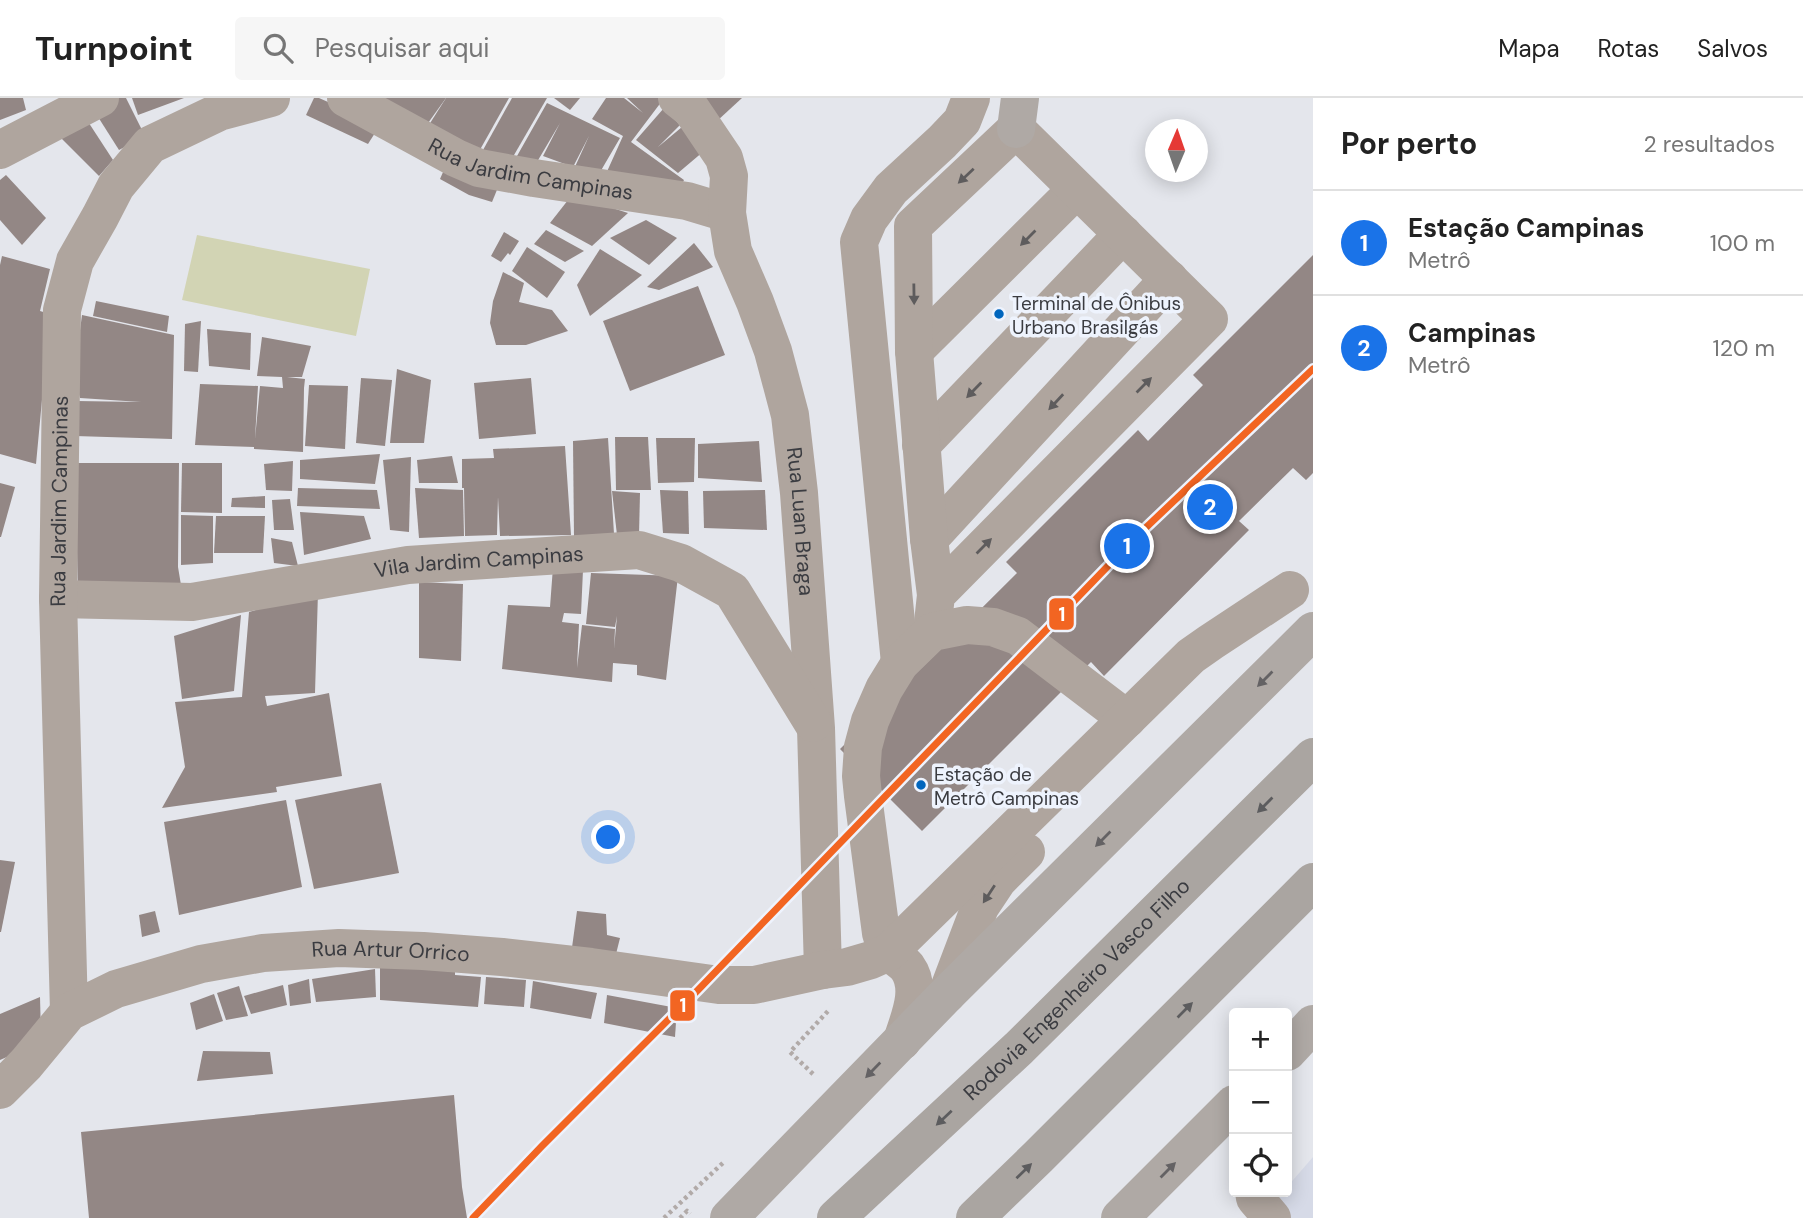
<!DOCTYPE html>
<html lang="pt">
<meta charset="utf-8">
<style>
:root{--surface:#fff;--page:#f6f6f6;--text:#222;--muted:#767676;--line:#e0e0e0;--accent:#1a73e8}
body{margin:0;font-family:"DM Sans",sans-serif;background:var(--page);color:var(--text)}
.controls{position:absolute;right:21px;bottom:21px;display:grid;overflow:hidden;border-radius:7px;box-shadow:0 4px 18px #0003}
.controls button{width:63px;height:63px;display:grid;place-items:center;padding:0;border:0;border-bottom:2px solid var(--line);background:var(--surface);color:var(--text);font:35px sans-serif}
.compass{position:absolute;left:1145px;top:21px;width:63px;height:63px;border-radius:50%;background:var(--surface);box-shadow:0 4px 18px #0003;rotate:2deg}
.you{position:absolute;left:609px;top:740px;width:24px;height:24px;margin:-18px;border:5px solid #fff;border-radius:50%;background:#1a73e8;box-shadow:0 0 0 10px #1a73e833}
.badge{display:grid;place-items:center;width:46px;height:46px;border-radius:50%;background:var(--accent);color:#fff;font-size:23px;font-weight:700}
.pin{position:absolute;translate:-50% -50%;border:4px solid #fff;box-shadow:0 2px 7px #0006}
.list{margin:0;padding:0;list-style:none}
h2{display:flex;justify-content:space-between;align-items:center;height:91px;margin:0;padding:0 28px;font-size:30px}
h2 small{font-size:23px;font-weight:400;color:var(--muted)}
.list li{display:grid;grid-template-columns:46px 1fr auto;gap:21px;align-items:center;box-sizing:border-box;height:105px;padding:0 28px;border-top:2px solid var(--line)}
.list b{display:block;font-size:26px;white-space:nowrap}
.list p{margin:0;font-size:23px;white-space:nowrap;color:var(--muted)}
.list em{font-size:23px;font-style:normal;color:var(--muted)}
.icon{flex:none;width:38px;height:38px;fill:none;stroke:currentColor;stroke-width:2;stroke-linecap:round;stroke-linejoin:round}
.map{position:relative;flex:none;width:1313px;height:1120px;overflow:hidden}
header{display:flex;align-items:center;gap:42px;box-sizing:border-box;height:98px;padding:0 35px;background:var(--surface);border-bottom:2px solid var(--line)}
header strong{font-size:33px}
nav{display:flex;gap:38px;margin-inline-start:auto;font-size:24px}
.search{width:490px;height:63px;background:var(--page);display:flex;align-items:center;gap:18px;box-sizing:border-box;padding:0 24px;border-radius:7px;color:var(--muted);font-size:26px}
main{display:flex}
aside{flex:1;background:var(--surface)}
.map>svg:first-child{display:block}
</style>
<header>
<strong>Turnpoint</strong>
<div class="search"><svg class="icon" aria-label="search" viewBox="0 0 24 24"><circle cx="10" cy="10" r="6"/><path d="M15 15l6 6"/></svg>Pesquisar aqui</div>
<nav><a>Mapa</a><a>Rotas</a><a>Salvos</a></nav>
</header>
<main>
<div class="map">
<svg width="1313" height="1120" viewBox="0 0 1313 1120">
<rect width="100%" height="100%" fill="#e4e6ec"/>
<!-- built -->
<polygon fill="#d6dae7" points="1313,1059 1313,1120 1259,1120 1282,1094 1287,1094 1287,1089"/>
<!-- green -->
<polygon fill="#d2d4b4" points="197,137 370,171 356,238 182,202"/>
<!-- building -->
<g fill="#938785">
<polygon points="0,0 23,0 26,12 0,22"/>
<polygon points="106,0 126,0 145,38 119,52 93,11"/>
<polygon points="132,0 184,0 138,17"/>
<polygon points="314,0 319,0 380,27 368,46 306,17"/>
<polygon points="381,0 446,0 418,39"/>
<polygon points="446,0 509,0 477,57 427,30"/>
<polygon points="512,0 547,0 510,64 483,52"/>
<polygon points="554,0 580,0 570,12"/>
<polygon points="606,0 624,0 643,15 627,0 659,0 662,3 631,44 684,82 680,90 605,78 623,38 592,21"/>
<polygon points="701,0 742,0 717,23"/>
<polygon points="547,5 620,40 596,81 574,71 589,38 573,69 543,58 560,25 534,69 517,58"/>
<polygon points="664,10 680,27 658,49 682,29 704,53 678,75 636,42"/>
<polygon points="83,16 113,62 99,78 56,35"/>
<polygon points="447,65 499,87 492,104 469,97 440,81"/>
<polygon points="6,77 46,120 22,147 0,122 0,82"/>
<polygon points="572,97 628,115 592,148 550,125"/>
<polygon points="646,122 677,140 649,167 610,140"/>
<polygon points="546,132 584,153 565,164 534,146"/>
<polygon points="504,134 519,143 510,157 508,155 501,164 491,158"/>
<polygon points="694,145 713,169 659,192 647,189"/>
<polygon points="527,149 565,174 547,200 512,173"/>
<polygon points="600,151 642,177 590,218 577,187"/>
<polygon points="1313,157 1313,375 1306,382 1293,370 1239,423 1249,432 1104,578 1091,564 922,733 840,651 1017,475 1006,464 1138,332 1148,343 1203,287 1193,277"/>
<polygon points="2,158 50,171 40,213 50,216 36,366 0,356 0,167"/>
<polygon points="503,174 524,185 519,204 552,212 568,233 526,247 496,247 490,225 493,203"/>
<polygon points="698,188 725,257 630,293 603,223"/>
<polygon points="96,203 169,218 167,234 93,218"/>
<polygon points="82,217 174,237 172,341 75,338 76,303 141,304 80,300 74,278"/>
<polygon points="201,223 198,274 184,273 185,226"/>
<polygon points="207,231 251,235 250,272 209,268"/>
<polygon points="262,239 311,248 302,279 287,279 305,281 304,290 303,354 254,351 254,349 195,347 200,286 258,288 255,341 260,288 283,290 282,279 257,278"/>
<polygon points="397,271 431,282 424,345 390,345"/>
<polygon points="361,280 392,282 385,348 356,345"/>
<polygon points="531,280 536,336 479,341 474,285"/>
<polygon points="309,287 348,288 345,351 305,348"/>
<polygon points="615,339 648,339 651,392 616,392"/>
<polygon points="608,340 614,436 574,438 573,343"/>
<polygon points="656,340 695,340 694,384 658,385"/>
<polygon points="759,343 762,384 698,380 698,346"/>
<polygon points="565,348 571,437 500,438 498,399 497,437 465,438 464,390 462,390 462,361 494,360 493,351"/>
<polygon points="380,356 375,386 300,381 300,362"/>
<polygon points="452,358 458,385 419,385 417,362"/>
<polygon points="411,359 409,434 390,432 383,362"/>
<polygon points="293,363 292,393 266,392 264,366"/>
<polygon points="75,365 179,365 178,469 181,487 78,498"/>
<polygon points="182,365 222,365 222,415 181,414"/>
<polygon points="0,385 15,389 1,439 0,439"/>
<polygon points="298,390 377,392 380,411 297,408"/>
<polygon points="415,390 463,392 464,438 419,440"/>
<polygon points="660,392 688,393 689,436 663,435"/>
<polygon points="765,392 767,432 704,430 703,393"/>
<polygon points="612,393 640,395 639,437 617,437"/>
<polygon points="265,398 265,410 231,409 232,400"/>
<polygon points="290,401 294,432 274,432 272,402"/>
<polygon points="300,414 364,418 371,441 304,457"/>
<polygon points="181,417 213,418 213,465 181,467"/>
<polygon points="216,418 265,418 263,455 214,455"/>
<polygon points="271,440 292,444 298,468 274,465"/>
<polygon points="553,469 583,472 581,516 564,515 562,524 579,526 577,570 582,527 615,531 614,551 617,518 615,529 586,526 591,475 678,478 666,582 637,577 637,567 613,565 612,584 502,571 508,507 550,509"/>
<polygon points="419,484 463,486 461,563 419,560"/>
<polygon points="318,494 315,595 265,598 267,608 329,595 342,678 276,689 277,694 162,710 185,669 175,604 242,599 249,514"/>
<polygon points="241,517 234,593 182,601 174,538"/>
<polygon points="381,685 399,775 314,791 295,702"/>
<polygon points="286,702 302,789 179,817 164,724"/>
<polygon points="0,762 15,764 1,834 0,834"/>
<polygon points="155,813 160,834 142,839 139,817"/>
<polygon points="577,813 606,816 607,837 620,840 614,864 570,864"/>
<polygon points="380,867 455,871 455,877 481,879 478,909 380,902"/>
<polygon points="375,871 376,899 316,904 312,881"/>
<polygon points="486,879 526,882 524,909 484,906"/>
<polygon points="309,881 311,905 290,908 288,887"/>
<polygon points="533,883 597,895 591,921 530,910"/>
<polygon points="283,887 287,907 251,916 244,898"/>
<polygon points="239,888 248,918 226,922 217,895"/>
<polygon points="214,896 223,923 196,932 190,905"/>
<polygon points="607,897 677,910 675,939 604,925"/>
<polygon points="40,899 41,937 34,947 0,962 0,916"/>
<polygon points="203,953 270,954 273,976 197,983"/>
<polygon points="454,997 462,1089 467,1120 89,1120 81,1034"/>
</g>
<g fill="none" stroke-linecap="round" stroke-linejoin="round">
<!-- path -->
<g stroke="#b1aaa8" stroke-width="4.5" stroke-dasharray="3.5 3.5" stroke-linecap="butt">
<polyline points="813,976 790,954 828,913"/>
<polyline points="664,1120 725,1063"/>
<polyline points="680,1120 687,1113 690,1116"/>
</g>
<!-- minor -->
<g stroke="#afa59e" stroke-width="38">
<path id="s1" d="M346,0L456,60L479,70L534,80L687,103L727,115"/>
<path id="s2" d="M677,0L691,11L724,60L729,78L727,115L733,153L755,204L773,253L790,317L799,395L816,630L823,872"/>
<polyline points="0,52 100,0"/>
<polyline points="914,253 1076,92"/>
<polyline points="921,347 1123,136"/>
<polyline points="929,441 1169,181"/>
<path id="s3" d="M58,501L192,504L408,467L639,452L681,465L732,493L813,625"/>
<polyline points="932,534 936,497 929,441 914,253 913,128 1016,31 1209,221 936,497"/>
<polyline points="900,565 859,144 869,121 891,91 942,44 962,23 971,0"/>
<polyline points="947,896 980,809 998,782 1026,754"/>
<path id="s4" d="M69,914L58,501L62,212L75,163L100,119L116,88L150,47L219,14L271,0"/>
<path d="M902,943C909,920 923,891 907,869C902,863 895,860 890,854C885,849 883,842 881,835L863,698L861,678L863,649L870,623L884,591L900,565L932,534L967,527L993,529L1018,538L1127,621"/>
<path id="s5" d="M0,992L26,966L69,914L116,891L201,866L263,855L339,850L423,853L502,859L591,869L719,887H754L823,872L847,869L871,862L889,854L1191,558L1211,544L1290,492"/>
<polyline points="1254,1094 1255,1100 1272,1120"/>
</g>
<!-- major -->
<g stroke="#afa9a5" stroke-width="38">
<polyline points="1016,31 1020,0"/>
<polyline points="1287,954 1313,926"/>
<polyline points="729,1120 947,896 1313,533"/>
<polyline points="1120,1120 1234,1006"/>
</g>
<!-- highway -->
<g stroke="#aaa5a1" stroke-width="38">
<path id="s6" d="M836,1120L1019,950L1313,659"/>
<polyline points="975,1120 1038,1059 1313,784"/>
</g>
<defs>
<polyline id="metro-1" points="473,1120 542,1048 698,892 1136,439 1313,271"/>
</defs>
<!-- metro-1 casing -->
<use href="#metro-1" stroke="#eef3fd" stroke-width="12"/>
<!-- metro-1 -->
<use href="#metro-1" stroke="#f26522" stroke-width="7"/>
</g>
<!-- one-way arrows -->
<defs><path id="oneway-solid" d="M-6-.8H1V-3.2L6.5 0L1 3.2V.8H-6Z" transform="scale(1.75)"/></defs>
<g fill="#5e5c5d">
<use href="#oneway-solid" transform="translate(966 78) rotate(137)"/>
<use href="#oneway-solid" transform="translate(1028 140) rotate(135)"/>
<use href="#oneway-solid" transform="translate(914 196) rotate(89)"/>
<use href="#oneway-solid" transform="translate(1144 287) rotate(-45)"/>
<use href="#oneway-solid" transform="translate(974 292) rotate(134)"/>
<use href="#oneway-solid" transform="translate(1056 304) rotate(133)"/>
<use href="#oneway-solid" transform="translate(984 448) rotate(-45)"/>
<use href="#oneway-solid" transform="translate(989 796) rotate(123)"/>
</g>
<g fill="#646264">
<use href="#oneway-solid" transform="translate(1265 581) rotate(135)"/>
<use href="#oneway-solid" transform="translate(1103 741) rotate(135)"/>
<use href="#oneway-solid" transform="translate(873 972) rotate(134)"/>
<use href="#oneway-solid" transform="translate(1168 1072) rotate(-45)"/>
</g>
<g fill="#5c5c5e">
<use href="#oneway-solid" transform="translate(1265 707) rotate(135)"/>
<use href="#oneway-solid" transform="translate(1185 912) rotate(-45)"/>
<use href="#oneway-solid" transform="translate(944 1020) rotate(137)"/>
<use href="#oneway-solid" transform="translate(1024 1073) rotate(-44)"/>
</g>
<!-- markers -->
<g fill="#0065bd" stroke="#eef3fd" stroke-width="2.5">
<circle cx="999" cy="216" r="6"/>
<circle cx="921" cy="687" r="6"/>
</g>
<g text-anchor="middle" stroke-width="7" stroke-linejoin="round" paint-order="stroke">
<!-- bus labels -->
<g font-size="19" fill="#3b3c41" stroke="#eef3fd" text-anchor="start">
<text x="1012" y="212">Terminal de Ônibus<tspan x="1012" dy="24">Urbano Brasilgás</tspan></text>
<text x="934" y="683">Estação de<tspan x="934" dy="24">Metrô Campinas</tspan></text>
</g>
<!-- street labels -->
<g font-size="21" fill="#3b3c41" stroke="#eef3fd">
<text dy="7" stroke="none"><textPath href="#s1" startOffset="201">Rua Jardim Campinas</textPath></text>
<text dy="7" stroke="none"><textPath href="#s4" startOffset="511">Rua Jardim Campinas</textPath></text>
<text dy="7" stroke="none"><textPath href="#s2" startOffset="452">Rua Luan Braga</textPath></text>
<text dy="7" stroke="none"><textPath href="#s3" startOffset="424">Vila Jardim Campinas</textPath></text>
<text dy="7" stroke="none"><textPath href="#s5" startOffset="436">Rua Artur Orrico</textPath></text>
<text dy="7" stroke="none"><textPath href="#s6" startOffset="332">Rodovia Engenheiro Vasco Filho</textPath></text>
</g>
</g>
<g stroke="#eef3fd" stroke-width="2.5">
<rect x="1048" y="499" width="27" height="34" rx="7" fill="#f26522"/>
<rect x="669" y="891" width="27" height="33" rx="7" fill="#f26522"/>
</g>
<g font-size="19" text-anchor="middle" font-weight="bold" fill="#fff">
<text x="1062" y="523">1</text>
<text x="683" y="914">1</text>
</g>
</svg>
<div class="controls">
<button>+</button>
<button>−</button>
<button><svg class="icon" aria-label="locate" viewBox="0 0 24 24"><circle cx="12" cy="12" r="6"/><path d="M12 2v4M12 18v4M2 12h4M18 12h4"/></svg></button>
</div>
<svg class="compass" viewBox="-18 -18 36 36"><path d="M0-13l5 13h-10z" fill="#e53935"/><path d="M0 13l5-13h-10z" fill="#767676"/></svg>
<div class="you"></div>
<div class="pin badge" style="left:1127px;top:448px">1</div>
<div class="pin badge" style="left:1210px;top:409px">2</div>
</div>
<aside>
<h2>Por perto<small>2 resultados</small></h2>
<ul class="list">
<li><span class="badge">1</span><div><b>Estação Campinas</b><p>Metrô</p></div><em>100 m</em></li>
<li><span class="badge">2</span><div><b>Campinas</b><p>Metrô</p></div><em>120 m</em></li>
</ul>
</aside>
</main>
